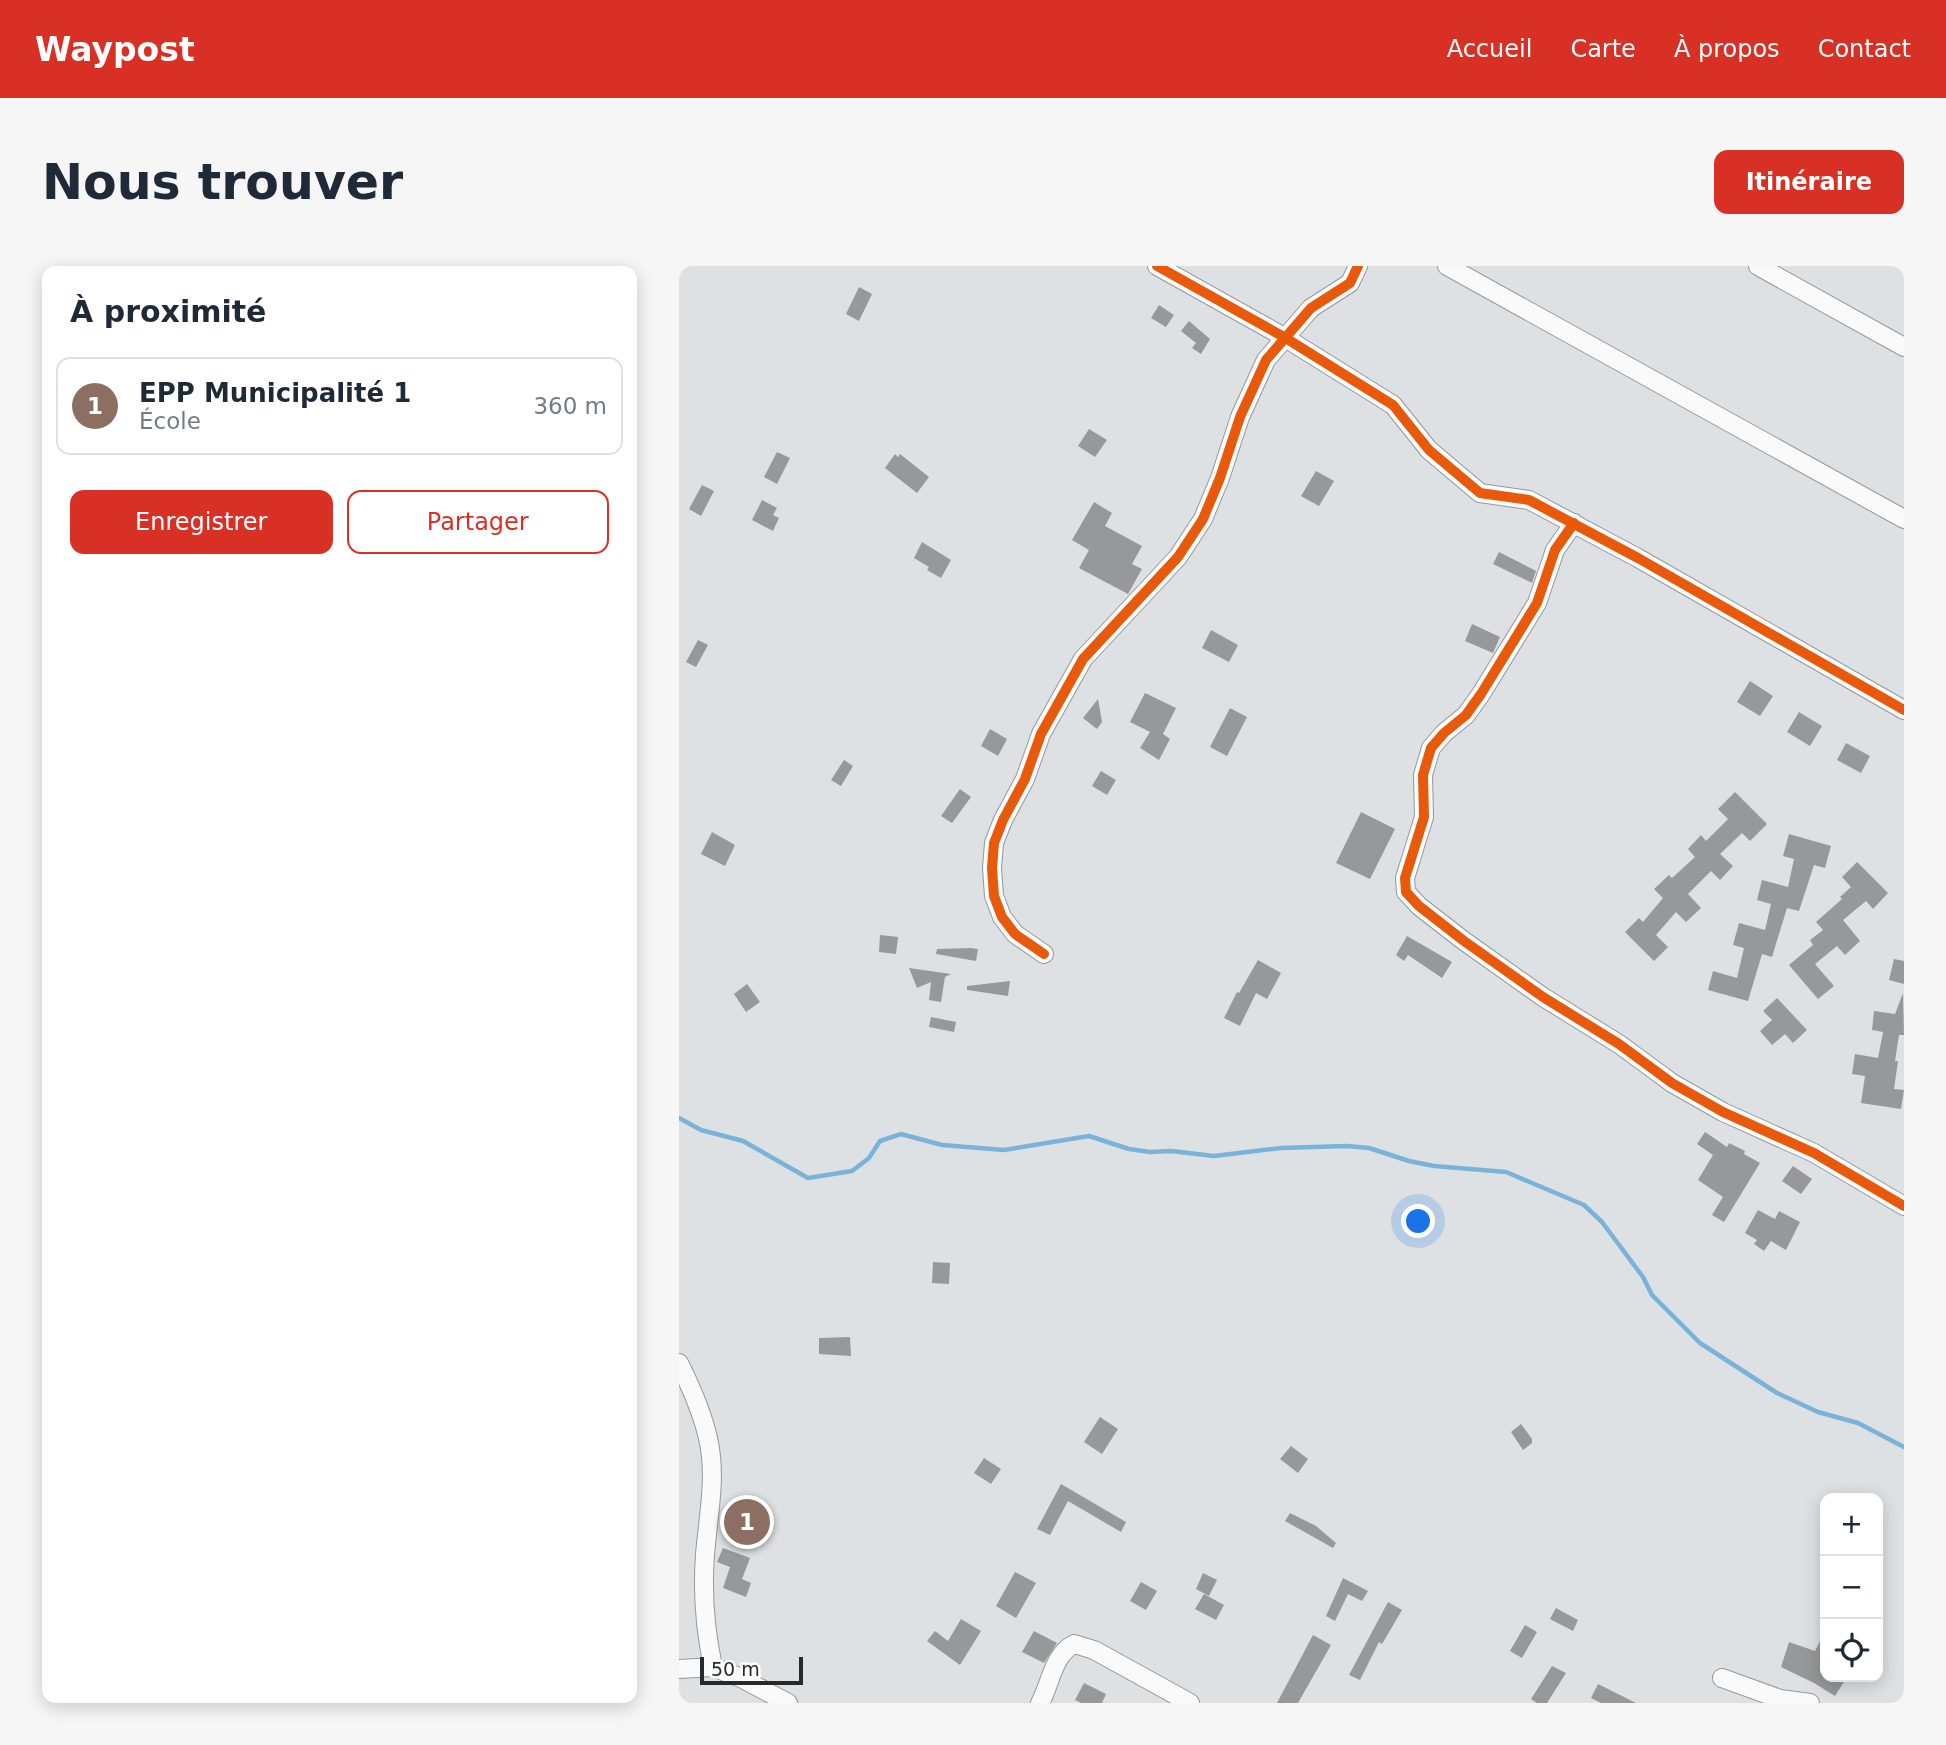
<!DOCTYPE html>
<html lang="fr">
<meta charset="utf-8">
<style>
:root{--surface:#fff;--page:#f6f6f7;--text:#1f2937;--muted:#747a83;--line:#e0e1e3;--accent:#d93025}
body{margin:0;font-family:"DejaVu Sans",sans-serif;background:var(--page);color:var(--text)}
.controls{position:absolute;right:21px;bottom:21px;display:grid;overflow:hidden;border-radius:14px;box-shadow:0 4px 18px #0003}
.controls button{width:63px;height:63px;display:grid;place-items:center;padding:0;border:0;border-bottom:2px solid var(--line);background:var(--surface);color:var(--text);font:35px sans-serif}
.scale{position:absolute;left:21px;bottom:18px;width:103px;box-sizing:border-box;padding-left:7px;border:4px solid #27292b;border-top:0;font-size:19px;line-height:24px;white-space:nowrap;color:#27292b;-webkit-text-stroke:5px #fff;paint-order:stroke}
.you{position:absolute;left:740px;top:956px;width:24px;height:24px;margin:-18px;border:5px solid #fff;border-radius:50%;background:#1a73e8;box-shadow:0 0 0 10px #1a73e833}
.badge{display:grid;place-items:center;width:46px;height:46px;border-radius:50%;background:var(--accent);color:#fff;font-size:23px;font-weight:700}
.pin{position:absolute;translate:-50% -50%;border:4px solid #fff;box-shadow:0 2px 7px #0006}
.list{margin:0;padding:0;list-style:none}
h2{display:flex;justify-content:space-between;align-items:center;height:91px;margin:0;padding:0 28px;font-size:30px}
h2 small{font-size:23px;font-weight:400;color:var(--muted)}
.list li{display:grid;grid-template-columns:46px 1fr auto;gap:21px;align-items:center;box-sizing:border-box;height:98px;margin:0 14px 14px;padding:0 14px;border:2px solid var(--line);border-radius:14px}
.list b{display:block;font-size:26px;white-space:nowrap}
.list p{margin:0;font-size:23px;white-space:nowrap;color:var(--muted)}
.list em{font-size:23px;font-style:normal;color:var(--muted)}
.actions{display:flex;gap:14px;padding:21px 28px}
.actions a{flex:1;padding:16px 0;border:2px solid var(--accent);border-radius:14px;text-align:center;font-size:24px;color:var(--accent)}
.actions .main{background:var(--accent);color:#fff}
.icon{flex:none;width:38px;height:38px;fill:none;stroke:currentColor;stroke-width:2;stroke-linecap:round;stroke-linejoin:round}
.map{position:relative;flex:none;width:1225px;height:1437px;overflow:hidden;border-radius:14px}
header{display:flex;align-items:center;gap:42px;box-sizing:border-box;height:98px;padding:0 35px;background:var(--accent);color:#fff}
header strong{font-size:33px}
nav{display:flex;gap:38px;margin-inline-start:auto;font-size:24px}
.intro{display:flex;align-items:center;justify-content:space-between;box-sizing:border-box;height:168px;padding:0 42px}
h1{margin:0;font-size:49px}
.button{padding:18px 32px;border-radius:14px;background:var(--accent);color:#fff;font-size:24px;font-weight:700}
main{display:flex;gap:42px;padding:0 42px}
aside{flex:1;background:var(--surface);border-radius:14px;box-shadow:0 4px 18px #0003}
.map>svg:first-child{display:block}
</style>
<header>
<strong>Waypost</strong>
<nav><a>Accueil</a><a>Carte</a><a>À propos</a><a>Contact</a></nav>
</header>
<div class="intro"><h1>Nous trouver</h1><a class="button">Itinéraire</a></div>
<main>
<aside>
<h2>À proximité<small></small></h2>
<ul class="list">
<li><span class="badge" style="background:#8d6e63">1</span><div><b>EPP Municipalité 1</b><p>École</p></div><em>360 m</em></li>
</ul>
<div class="actions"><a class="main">Enregistrer</a><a>Partager</a></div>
</aside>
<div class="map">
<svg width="1225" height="1437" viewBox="0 0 1225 1437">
<rect width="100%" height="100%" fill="#dee1e4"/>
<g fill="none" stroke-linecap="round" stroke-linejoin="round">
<!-- stream -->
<polyline stroke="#7ab3da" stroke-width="4.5" points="0,852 22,864 64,875 129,912 173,905 190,892 201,875 222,868 263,879 325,884 410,870 450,883 471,886 492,885 535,890 602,882 668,880 690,882 730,895 755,900 827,906 905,939 923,956 964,1011 973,1029 1021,1077 1098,1127 1139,1146 1179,1157 1225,1181"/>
</g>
<!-- building -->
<g fill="#96989a">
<polygon points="180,21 193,28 180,55 167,48"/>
<polygon points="480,39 495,49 487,61 472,52"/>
<polygon points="510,55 531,73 522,88 513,82 517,77 502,65"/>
<polygon points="410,163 428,174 416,191 399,180"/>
<polygon points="98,186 111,192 98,218 85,211"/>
<polygon points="216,188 219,191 221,188 250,211 238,227 206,202"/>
<polygon points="637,205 655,215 640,240 622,230"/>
<polygon points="23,219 35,225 22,250 10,243"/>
<polygon points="83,234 98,242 94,249 100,252 94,265 73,254"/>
<polygon points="415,236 433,247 426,260 463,280 453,298 463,303 449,328 400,302 410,284 393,274"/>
<polygon points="243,276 272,294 262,312 248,304 250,301 235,292"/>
<polygon points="820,286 857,305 853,317 814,298"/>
<polygon points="793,358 821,371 814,387 786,375"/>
<polygon points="532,364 559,379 550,396 523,382"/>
<polygon points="19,374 29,379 17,401 7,396"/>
<polygon points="1071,415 1094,430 1081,450 1058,436"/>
<polygon points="466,427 497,442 484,468 491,473 480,494 461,482 471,466 451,456"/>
<polygon points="419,433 423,456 418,463 404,452"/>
<polygon points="551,442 568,451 548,490 531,481"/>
<polygon points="1120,446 1143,460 1131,480 1108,466"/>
<polygon points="311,463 328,473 319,490 302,480"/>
<polygon points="1167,477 1191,490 1182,507 1158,494"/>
<polygon points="165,494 174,500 162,520 152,514"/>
<polygon points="422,505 437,514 428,529 413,520"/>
<polygon points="281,523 292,531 273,557 262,550"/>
<polygon points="1056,526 1088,558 1071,575 1063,567 1041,588 1054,600 1041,614 1032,605 1009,628 1022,642 1007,656 997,646 977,669 989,681 975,695 946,666 960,652 964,656 984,632 975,623 990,609 993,612 1016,591 1009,583 1022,569 1027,575 1049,553 1039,543"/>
<polygon points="682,546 716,563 691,613 657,597"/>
<polygon points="33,566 56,579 46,600 22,588"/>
<polygon points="1110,568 1152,580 1146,602 1135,599 1120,645 1108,642 1093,691 1083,688 1069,735 1029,724 1034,705 1058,712 1065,682 1054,679 1060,657 1086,664 1092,638 1078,634 1083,614 1109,621 1115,593 1104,590"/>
<polygon points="1178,596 1209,627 1194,643 1187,635 1164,654 1181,675 1166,689 1158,680 1136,698 1155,720 1139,733 1110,699 1134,679 1131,674 1144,664 1137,656 1163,633 1161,631 1172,621 1163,611"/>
<polygon points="201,669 219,671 217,688 200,686"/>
<polygon points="728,670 773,696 763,712 729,689 725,695 717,689"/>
<polygon points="292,682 299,683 297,695 257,688 258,683"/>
<polygon points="1215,693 1225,695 1225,718 1210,714"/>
<polygon points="579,694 602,707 588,733 577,727 561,760 545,752 558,726 560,727"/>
<polygon points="230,702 272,708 266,711 262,736 250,734 252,716 238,722"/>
<polygon points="331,715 329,730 288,724 288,720"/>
<polygon points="68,718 81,736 67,746 55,728"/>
<polygon points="1224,727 1225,769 1220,769 1216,795 1219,795 1215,823 1225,824 1222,843 1182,837 1186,810 1173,808 1176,788 1199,792 1204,766 1193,764 1195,745 1216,748"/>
<polygon points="1098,732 1128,764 1114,777 1106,768 1093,779 1081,765 1093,754 1084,745"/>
<polygon points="252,751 277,756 275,766 250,761"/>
<polygon points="1026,866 1048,881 1050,877 1066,885 1065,888 1081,897 1045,956 1033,949 1044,931 1019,914 1034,889 1018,878"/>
<polygon points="1114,900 1133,913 1122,928 1103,915"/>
<polygon points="1079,944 1096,953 1100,945 1121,956 1107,984 1092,975 1085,985 1075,978 1078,974 1066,967"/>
<polygon points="254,996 271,997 270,1018 253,1017"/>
<polygon points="171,1071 172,1090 140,1088 140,1072"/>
<polygon points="421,1151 439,1163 423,1188 405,1176"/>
<polygon points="842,1158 853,1173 853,1177 844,1184 832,1166"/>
<polygon points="612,1180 629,1193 619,1207 601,1193"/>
<polygon points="305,1192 322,1203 312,1218 295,1207"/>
<polygon points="382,1218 447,1256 442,1266 389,1235 371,1269 358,1263"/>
<polygon points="611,1247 637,1260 657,1277 654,1282 606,1255"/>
<polygon points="44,1282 71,1292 63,1313 72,1317 67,1331 44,1322 51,1301 38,1296"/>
<polygon points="336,1306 357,1317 337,1352 317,1340"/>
<polygon points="524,1307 538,1314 530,1330 517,1323"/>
<polygon points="664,1312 689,1325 683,1335 669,1328 656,1355 647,1350"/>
<polygon points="462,1316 478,1325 467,1344 451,1335"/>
<polygon points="525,1328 545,1339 537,1354 516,1343"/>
<polygon points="709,1336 723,1344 703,1378 700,1376 681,1414 670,1409"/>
<polygon points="877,1342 899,1354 894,1365 871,1353"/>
<polygon points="282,1353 302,1365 281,1399 248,1375 256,1365 269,1375"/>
<polygon points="846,1359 858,1366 843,1392 831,1385"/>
<polygon points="355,1365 378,1377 365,1397 343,1386"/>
<polygon points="1146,1365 1146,1411 1168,1411 1156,1430 1135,1417 1102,1401 1110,1376 1136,1385"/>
<polygon points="634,1369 652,1379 619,1437 598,1437"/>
<polygon points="873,1400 887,1407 868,1437 858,1437 852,1433"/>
<polygon points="405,1417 427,1428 423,1437 402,1437 396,1434"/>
<polygon points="919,1418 957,1437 922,1437 912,1432"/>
</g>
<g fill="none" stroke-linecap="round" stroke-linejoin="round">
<defs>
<g id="minor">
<polyline points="478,0 605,71 714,139 750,184 801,227 850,234 959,292 1225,444"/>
<polyline points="768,0 1225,253"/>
<polyline points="1079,0 1225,81"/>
<polyline points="895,257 876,284 858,337 802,428 787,449 765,467 752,482 744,509 745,551 726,612 727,626 740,640 785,675 864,731 940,778 993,817 1044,846 1135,887 1225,940"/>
<polyline points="365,688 336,668 323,651 315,630 313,602 315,577 324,554 346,513 362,468 404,393 499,291 524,253 541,212 561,151 587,94 632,42 671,17 679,0"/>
<path d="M0,1097C12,1121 23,1146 29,1172C38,1211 29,1250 26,1289C23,1328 26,1363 34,1401"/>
<polyline points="0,1403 34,1401 62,1412 109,1437"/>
<polyline points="1043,1412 1101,1433 1131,1437"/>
<path d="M361,1437C372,1417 374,1389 395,1378L415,1384L511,1437"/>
</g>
</defs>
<!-- minor casing -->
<use href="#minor" stroke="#95989a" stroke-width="20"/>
<!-- minor -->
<use href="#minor" stroke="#fafafb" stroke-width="18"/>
<defs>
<g id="cycleway">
<polyline points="478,0 605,71 714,139 750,184 801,227 850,234 959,292 1225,444"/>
<polyline points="895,257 876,284 858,337 802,428 787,449 765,467 752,482 744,509 745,551 726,612 727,626 740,640 785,675 864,731 940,778 993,817 1044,846 1135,887 1225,940"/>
<polyline points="365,688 336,668 323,651 315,630 313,602 315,577 324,554 346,513 362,468 404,393 499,291 524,253 541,212 561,151 587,94 632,42 671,17 679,0"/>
</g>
</defs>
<!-- cycleway casing -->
<use href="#cycleway" stroke="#fff" stroke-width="15"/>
<!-- cycleway -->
<use href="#cycleway" stroke="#e8590c" stroke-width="10"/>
</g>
</svg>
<div class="controls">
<button>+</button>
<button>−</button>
<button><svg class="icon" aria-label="locate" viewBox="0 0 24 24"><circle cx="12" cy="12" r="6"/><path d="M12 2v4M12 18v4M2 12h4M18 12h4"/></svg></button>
</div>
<div class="scale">50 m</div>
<div class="you"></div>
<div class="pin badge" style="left:68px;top:1256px;background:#8d6e63">1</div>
</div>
</main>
